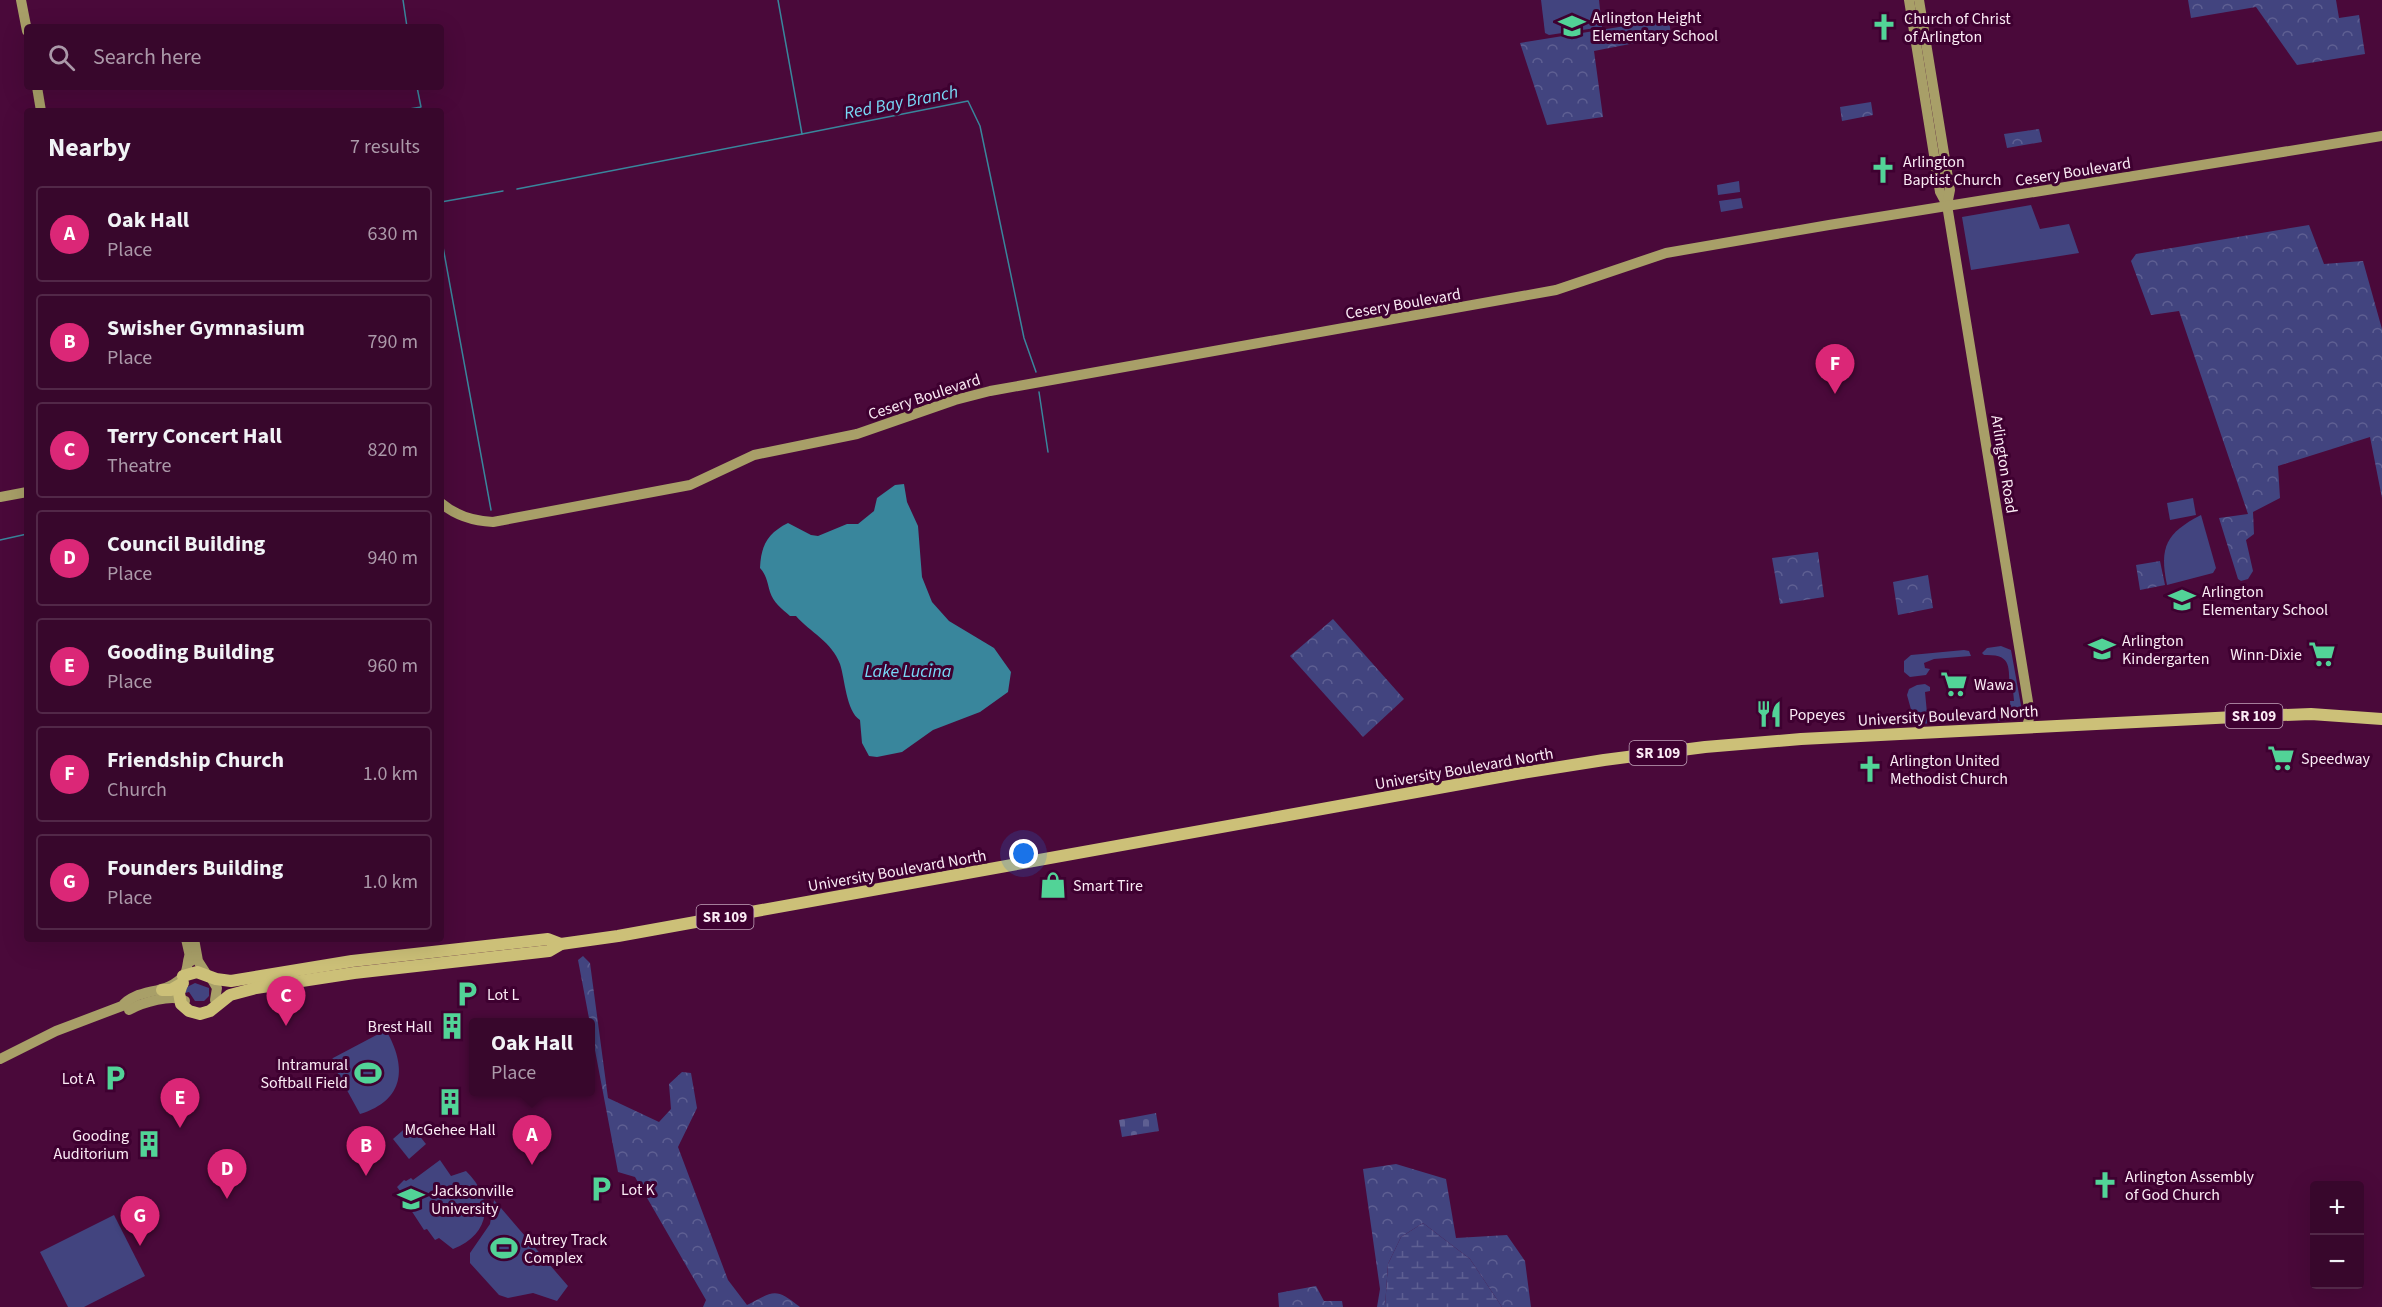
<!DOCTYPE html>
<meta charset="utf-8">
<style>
:root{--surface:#38072c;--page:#3f1034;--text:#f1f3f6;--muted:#ab99a9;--line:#522848;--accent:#db2777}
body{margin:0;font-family:"Source Sans 3",sans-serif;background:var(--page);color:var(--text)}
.controls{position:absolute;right:18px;bottom:18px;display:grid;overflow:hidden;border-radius:6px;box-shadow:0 6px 24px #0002}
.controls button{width:54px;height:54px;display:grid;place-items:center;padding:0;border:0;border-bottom:2px solid var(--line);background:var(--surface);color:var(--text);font:30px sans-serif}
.you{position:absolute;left:1024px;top:854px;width:21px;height:21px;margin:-15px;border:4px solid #fff;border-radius:50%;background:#1a73e8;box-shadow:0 0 0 9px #1a73e833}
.badge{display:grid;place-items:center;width:39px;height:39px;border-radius:50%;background:var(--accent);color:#fff;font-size:20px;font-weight:700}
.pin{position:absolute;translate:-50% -50px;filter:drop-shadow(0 2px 3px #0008)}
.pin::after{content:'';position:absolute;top:32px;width:21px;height:18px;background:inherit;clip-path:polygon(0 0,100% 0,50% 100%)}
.popup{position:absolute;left:469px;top:1018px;width:126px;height:78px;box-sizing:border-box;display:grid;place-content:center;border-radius:6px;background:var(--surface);filter:drop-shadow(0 2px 4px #0005);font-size:20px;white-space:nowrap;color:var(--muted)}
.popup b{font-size:22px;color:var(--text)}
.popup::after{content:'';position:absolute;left:50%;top:100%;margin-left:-12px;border:12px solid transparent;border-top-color:var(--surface)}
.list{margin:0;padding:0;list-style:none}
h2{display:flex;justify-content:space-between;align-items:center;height:78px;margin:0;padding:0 24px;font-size:26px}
h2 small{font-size:20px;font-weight:400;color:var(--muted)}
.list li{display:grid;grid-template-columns:39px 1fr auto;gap:18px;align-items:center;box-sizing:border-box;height:96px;margin:0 12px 12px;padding:0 12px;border:2px solid var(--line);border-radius:6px}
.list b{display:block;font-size:22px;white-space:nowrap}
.list p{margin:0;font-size:20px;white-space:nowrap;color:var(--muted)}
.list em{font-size:20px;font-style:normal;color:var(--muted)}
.icon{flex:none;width:33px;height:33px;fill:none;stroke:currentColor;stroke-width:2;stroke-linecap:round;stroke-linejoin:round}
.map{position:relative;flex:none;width:2382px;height:1307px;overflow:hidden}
.search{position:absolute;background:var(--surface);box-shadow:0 6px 24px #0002;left:24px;top:24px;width:420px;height:66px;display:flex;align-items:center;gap:15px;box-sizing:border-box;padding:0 21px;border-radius:6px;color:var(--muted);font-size:22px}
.panel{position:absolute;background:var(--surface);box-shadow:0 6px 24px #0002;left:24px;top:108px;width:420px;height:834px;border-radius:6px}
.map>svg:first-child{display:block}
</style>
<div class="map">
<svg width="2382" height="1307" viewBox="0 0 2382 1307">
<defs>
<pattern id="forest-crowns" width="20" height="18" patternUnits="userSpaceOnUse" patternTransform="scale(1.5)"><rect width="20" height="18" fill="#42447f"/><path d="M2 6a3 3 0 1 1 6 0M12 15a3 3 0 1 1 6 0" fill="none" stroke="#5e5f92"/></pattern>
<pattern id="wetland-marsh" width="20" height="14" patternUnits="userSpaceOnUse" patternTransform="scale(1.5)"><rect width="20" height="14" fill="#42447f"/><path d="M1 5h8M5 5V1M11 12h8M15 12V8" fill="none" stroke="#5e5f92"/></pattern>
<pattern id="cemetery-stones" width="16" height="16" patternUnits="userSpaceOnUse" patternTransform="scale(1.5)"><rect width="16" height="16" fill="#42447f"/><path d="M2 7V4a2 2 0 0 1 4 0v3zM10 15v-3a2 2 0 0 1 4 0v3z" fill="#5e5f92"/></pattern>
</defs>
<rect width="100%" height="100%" fill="#4a093a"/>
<!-- green -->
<g fill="#42447f">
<polygon points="1541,0 1599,0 1602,27 1549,35 1545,33"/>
<polygon points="1739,181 1740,192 1718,195 1717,185"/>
<polygon points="1741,198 1743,208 1721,212 1719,201"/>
<polygon points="2031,205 2040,229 2069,224 2079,253 1971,270 1962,217"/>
<polygon points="2193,498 2196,515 2170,520 2167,503"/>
<path d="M2201,515L2216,568L2213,573L2167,585C2159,547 2166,533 2201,515Z"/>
<path d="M2001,646L2011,650L2022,711L2017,719L1995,721L1989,717V712H1992L1993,717L2001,716L2002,711L2004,716H2011L2010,701H2014L2013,690H2010C2008,667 2013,654 1984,655L1982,653L1987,648Z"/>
<polygon points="1964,650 1969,651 1971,656 1934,659 1924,663 1925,668 1930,669 1926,675 1910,677 1904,672 1904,661 1911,655"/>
<polygon points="1917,685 1925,684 1930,687 1930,691 1925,692 1927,713 1934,713 1935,720 1972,718 1973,713 1981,714 1984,721 1915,724 1907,695 1909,689"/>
<polygon points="195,983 209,988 209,996 204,1001 195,1001 189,992 185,993 187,987"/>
<path d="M386,1030C407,1067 405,1100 360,1114L331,1061L333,1058Z"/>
<polygon points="410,1124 426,1144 409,1159 393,1139"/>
<path d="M440,1160L451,1176L466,1171C494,1198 492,1234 453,1249L439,1238L435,1240L427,1229L424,1230L409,1207L405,1206L407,1200L397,1187L404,1180L406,1181L411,1178L413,1180Z"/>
<polygon points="494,1200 568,1286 557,1301 533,1293 508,1298 499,1295 470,1263 470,1253 490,1224"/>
<polygon points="114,1215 145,1276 84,1307 68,1307 40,1252"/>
</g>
<!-- forest -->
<g fill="url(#forest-crowns)">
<polygon points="2188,0 2336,0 2339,18 2359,15 2365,54 2297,65 2256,7 2191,18"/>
<polygon points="1669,19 1671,36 1594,51 1603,117 1547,125 1520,43"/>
<polygon points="1871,102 1873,115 1842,121 1840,107"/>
<polygon points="2039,129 2042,142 2007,148 2004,134"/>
<polygon points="2309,225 2324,264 2363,261 2382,329 2382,498 2370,437 2278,466 2280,498 2253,512 2254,534 2246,540 2253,571 2248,579 2241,581 2238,579 2219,518 2248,514 2179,311 2151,315 2131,261 2136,254"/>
<polygon points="1818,552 1824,597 1780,604 1772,558"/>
<polygon points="2160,561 2165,585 2140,590 2136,565"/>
<polygon points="1928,575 1933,608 1898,615 1893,582"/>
<polygon points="1333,619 1404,699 1363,737 1290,656"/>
<path d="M583,956L590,963L608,1098L659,1122L671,1109L669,1084L682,1072L691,1073L697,1108L678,1147L728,1280L747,1305C774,1291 775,1287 800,1307H703L706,1300L635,1177L618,1172L578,960Z"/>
<polygon points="1396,1164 1446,1179 1456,1238 1507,1235 1525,1261 1531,1307 1502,1307 1470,1259 1423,1223 1401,1237 1388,1264 1385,1307 1377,1307 1380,1289 1363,1169"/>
<polygon points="1316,1286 1324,1301 1342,1301 1343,1307 1279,1307 1278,1293"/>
</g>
<!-- wetland -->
<polygon fill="url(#wetland-marsh)" points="1423,1223 1470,1259 1502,1307 1385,1307 1388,1264 1401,1237"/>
<!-- cemetery -->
<polygon fill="url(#cemetery-stones)" points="1156,1113 1159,1131 1122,1137 1119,1120"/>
<!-- water -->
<path fill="#39869c" d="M904,484L907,502L918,526L922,577L932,602L949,621L994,648L1011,672L1008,692L980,712L933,730L902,752L877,757L869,756L862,743L860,720C846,711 845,679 840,664C832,642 810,632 796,616H790C782,609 773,602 770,592C767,582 767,576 760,568C761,545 768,533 788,523L811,535L818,536L847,524H858L874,511L877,498L895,485Z"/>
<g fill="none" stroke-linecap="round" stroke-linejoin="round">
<!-- stream -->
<g stroke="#39869c" stroke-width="1.5">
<polyline points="403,0 407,27"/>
<polyline points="778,0 802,134 968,101 980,126 1024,338 1036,372"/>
<polyline points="398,111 421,107 417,87"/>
<polyline points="517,189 802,134"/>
<polyline points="441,202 503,191"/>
<polyline points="441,236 491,510"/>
<polyline points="1039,392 1048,452"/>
<polyline points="0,540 27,534"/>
</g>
<!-- secondary -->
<g stroke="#a89f68" stroke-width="10">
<polyline points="21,0 27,31"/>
<polyline points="1909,0 1940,192 1947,205 2030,714 2027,727"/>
<polyline points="1919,0 1950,190 1947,205"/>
<polyline points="37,87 41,111"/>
<polyline points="0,497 27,492"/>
<path d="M441,503C456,516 473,521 493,522L690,485L754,455L857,434L955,400L990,391L1556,290L1666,253L1829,225L2382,136"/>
<polyline points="186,939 191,961"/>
<polyline points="194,939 198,961 207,975"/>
<polyline points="211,978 217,988 215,1000"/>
<path d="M129,1010C141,1003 173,993 185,1001"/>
<path d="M0,1059L56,1031L122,1006C137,987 168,996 184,975C188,970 187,963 189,957"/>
</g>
<!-- primary -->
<g stroke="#ccc078" stroke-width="12">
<polyline points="183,976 197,972 216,979 231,981 352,961 548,939 561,944"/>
<polyline points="182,984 179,993 181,1004 189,1011 200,1014 210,1011 230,995 256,988 354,973 549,951 561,944 618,936 1516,774 1604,760 1705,747 1801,739 2255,716 2311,714 2382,719"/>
<polyline points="162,990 171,990 183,983"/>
</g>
</g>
<!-- icons -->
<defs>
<symbol id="school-bare" viewBox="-9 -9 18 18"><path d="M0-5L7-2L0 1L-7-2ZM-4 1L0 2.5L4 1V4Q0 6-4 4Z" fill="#52d397" stroke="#3e0030" stroke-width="2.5" paint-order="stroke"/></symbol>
<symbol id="church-bare" viewBox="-9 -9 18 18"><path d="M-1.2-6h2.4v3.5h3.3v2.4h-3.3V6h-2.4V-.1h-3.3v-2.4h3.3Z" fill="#52d397" stroke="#3e0030" stroke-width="2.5" paint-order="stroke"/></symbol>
<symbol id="supermarket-bare" viewBox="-9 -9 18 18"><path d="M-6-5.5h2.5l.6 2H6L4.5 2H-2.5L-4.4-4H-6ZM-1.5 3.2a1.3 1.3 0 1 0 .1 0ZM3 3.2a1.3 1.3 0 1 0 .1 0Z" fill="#52d397" stroke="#3e0030" stroke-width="2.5" paint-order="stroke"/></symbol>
<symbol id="restaurant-bare" viewBox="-9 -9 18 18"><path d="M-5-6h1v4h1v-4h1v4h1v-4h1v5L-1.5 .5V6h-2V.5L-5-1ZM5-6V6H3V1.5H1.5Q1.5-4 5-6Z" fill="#52d397" stroke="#3e0030" stroke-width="2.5" paint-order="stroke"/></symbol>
<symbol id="shop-bare" viewBox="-9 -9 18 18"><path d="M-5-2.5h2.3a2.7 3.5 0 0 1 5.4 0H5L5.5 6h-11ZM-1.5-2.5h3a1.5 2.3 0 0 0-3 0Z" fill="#52d397" stroke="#3e0030" stroke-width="2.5" paint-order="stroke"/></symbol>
<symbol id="parking-bare" viewBox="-9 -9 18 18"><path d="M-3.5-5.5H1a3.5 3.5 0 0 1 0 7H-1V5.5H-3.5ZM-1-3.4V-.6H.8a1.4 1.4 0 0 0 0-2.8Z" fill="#52d397" stroke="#3e0030" stroke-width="2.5" paint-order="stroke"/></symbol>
<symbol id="building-bare" viewBox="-9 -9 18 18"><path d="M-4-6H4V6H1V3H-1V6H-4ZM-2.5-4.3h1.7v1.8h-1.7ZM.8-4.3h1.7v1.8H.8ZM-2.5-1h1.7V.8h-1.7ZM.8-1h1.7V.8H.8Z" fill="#52d397" stroke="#3e0030" stroke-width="2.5" paint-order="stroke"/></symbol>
<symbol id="stadium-bare" viewBox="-9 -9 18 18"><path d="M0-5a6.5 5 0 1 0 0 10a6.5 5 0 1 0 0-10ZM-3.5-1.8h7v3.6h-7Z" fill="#52d397" stroke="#3e0030" stroke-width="2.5" paint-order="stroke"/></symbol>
<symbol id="university-bare" viewBox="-9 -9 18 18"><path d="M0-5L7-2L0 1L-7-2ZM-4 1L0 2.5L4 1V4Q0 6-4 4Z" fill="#52d397" stroke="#3e0030" stroke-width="2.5" paint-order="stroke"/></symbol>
</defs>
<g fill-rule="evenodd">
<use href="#school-bare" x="1553" y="7" width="38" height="38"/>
<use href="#church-bare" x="1865" y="8" width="38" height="38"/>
<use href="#church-bare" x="1864" y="151" width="38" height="38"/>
<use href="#school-bare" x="2163" y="581" width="38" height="38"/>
<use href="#school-bare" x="2083" y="630" width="38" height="38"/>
<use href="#supermarket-bare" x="2303" y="635" width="38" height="38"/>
<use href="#supermarket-bare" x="1935" y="665" width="38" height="38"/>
<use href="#restaurant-bare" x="1750" y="695" width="38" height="38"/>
<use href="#supermarket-bare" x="2262" y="739" width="38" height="38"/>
<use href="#church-bare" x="1851" y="750" width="38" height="38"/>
<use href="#shop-bare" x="1034" y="866" width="38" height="38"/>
<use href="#parking-bare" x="448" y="975" width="38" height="38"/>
<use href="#building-bare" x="433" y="1007" width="38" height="38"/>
<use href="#stadium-bare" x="349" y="1054" width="38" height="38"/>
<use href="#parking-bare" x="96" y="1059" width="38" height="38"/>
<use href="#building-bare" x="431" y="1083" width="38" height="38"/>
<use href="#building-bare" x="130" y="1125" width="38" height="38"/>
<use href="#church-bare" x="2086" y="1166" width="38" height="38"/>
<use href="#parking-bare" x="582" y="1170" width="38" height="38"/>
<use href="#university-bare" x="392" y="1180" width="38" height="38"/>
<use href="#stadium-bare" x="485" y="1229" width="38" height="38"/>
</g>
<g text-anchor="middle" stroke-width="6" stroke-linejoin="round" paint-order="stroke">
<!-- shield labels -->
<g fill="#3e0030" stroke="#c2a4ba" stroke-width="1.5">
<rect x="2225.5" y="704" width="57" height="24" rx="4.5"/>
<rect x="1629.5" y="741" width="57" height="24" rx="4.5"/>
<rect x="696.5" y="905" width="57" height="24" rx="4.5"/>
</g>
<g font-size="15" font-weight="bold" fill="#fbebf5">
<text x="2254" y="721">SR 109</text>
<text x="1658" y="758">SR 109</text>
<text x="725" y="922">SR 109</text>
</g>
<!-- poi labels -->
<g font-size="16" fill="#fbebf5" stroke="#3e0030" text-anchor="start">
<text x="1592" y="23">Arlington Height<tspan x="1592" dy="18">Elementary School</tspan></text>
<text x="1904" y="24">Church of Christ<tspan x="1904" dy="18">of Arlington</tspan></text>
<text x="1903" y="167">Arlington<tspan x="1903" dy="18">Baptist Church</tspan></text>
<text x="2202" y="597">Arlington<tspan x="2202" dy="18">Elementary School</tspan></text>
<text x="2122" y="646">Arlington<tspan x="2122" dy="18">Kindergarten</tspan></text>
<text x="2302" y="660" text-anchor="end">Winn-Dixie</text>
<text x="1974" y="690">Wawa</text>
<text x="1789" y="720">Popeyes</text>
<text x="2301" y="764">Speedway</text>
<text x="1890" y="766">Arlington United<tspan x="1890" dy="18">Methodist Church</tspan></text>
<text x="1073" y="891">Smart Tire</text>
<text x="487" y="1000">Lot L</text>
<text x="432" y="1032" text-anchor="end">Brest Hall</text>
<text x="348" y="1070" text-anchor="end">Intramural<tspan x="348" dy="18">Softball Field</tspan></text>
<text x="95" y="1084" text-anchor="end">Lot A</text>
<text x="450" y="1135" text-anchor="middle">McGehee Hall</text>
<text x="129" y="1141" text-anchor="end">Gooding<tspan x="129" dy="18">Auditorium</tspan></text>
<text x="2125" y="1182">Arlington Assembly<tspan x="2125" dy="18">of God Church</tspan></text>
<text x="621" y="1195">Lot K</text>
<text x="431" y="1196">Jacksonville<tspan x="431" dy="18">University</tspan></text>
<text x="524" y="1245">Autrey Track<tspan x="524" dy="18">Complex</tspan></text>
</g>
<!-- street labels -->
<g font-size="16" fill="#fbebf5" stroke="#3e0030">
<text transform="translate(2073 171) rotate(-9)" y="6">Cesery Boulevard</text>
<text transform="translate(1403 303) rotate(-10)" y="6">Cesery Boulevard</text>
<text transform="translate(924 396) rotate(-18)" y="6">Cesery Boulevard</text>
<text transform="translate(2005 464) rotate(81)" y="6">Arlington Road</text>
<text transform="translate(1948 715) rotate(-3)" y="6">University Boulevard North</text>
<text transform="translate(1464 768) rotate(-10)" y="6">University Boulevard North</text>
<text transform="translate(897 870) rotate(-10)" y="6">University Boulevard North</text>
</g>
<!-- water labels -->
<g font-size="18" font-style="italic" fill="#78d9f7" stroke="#3e0030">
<text transform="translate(901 102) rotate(-11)" y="6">Red Bay Branch</text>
<text x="908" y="677">Lake Lucina</text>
</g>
</g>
</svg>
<div class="controls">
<button>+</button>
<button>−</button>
</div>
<div class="you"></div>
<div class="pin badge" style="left:532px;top:1165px">A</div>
<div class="popup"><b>Oak Hall</b>Place</div>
<div class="pin badge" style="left:366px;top:1176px">B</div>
<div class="pin badge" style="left:286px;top:1026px">C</div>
<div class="pin badge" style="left:227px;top:1199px">D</div>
<div class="pin badge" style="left:180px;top:1128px">E</div>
<div class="pin badge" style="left:1835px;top:394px">F</div>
<div class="pin badge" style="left:140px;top:1246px">G</div>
<div class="search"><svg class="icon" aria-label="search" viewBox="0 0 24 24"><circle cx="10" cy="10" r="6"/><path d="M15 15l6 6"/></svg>Search here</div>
<section class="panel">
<h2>Nearby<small>7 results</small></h2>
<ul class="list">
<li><span class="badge">A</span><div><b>Oak Hall</b><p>Place</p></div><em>630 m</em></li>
<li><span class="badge">B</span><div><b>Swisher Gymnasium</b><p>Place</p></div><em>790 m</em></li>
<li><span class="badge">C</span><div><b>Terry Concert Hall</b><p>Theatre</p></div><em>820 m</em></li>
<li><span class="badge">D</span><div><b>Council Building</b><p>Place</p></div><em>940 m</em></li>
<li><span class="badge">E</span><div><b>Gooding Building</b><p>Place</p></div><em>960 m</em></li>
<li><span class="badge">F</span><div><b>Friendship Church</b><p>Church</p></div><em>1.0 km</em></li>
<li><span class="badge">G</span><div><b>Founders Building</b><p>Place</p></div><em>1.0 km</em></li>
</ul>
</section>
</div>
